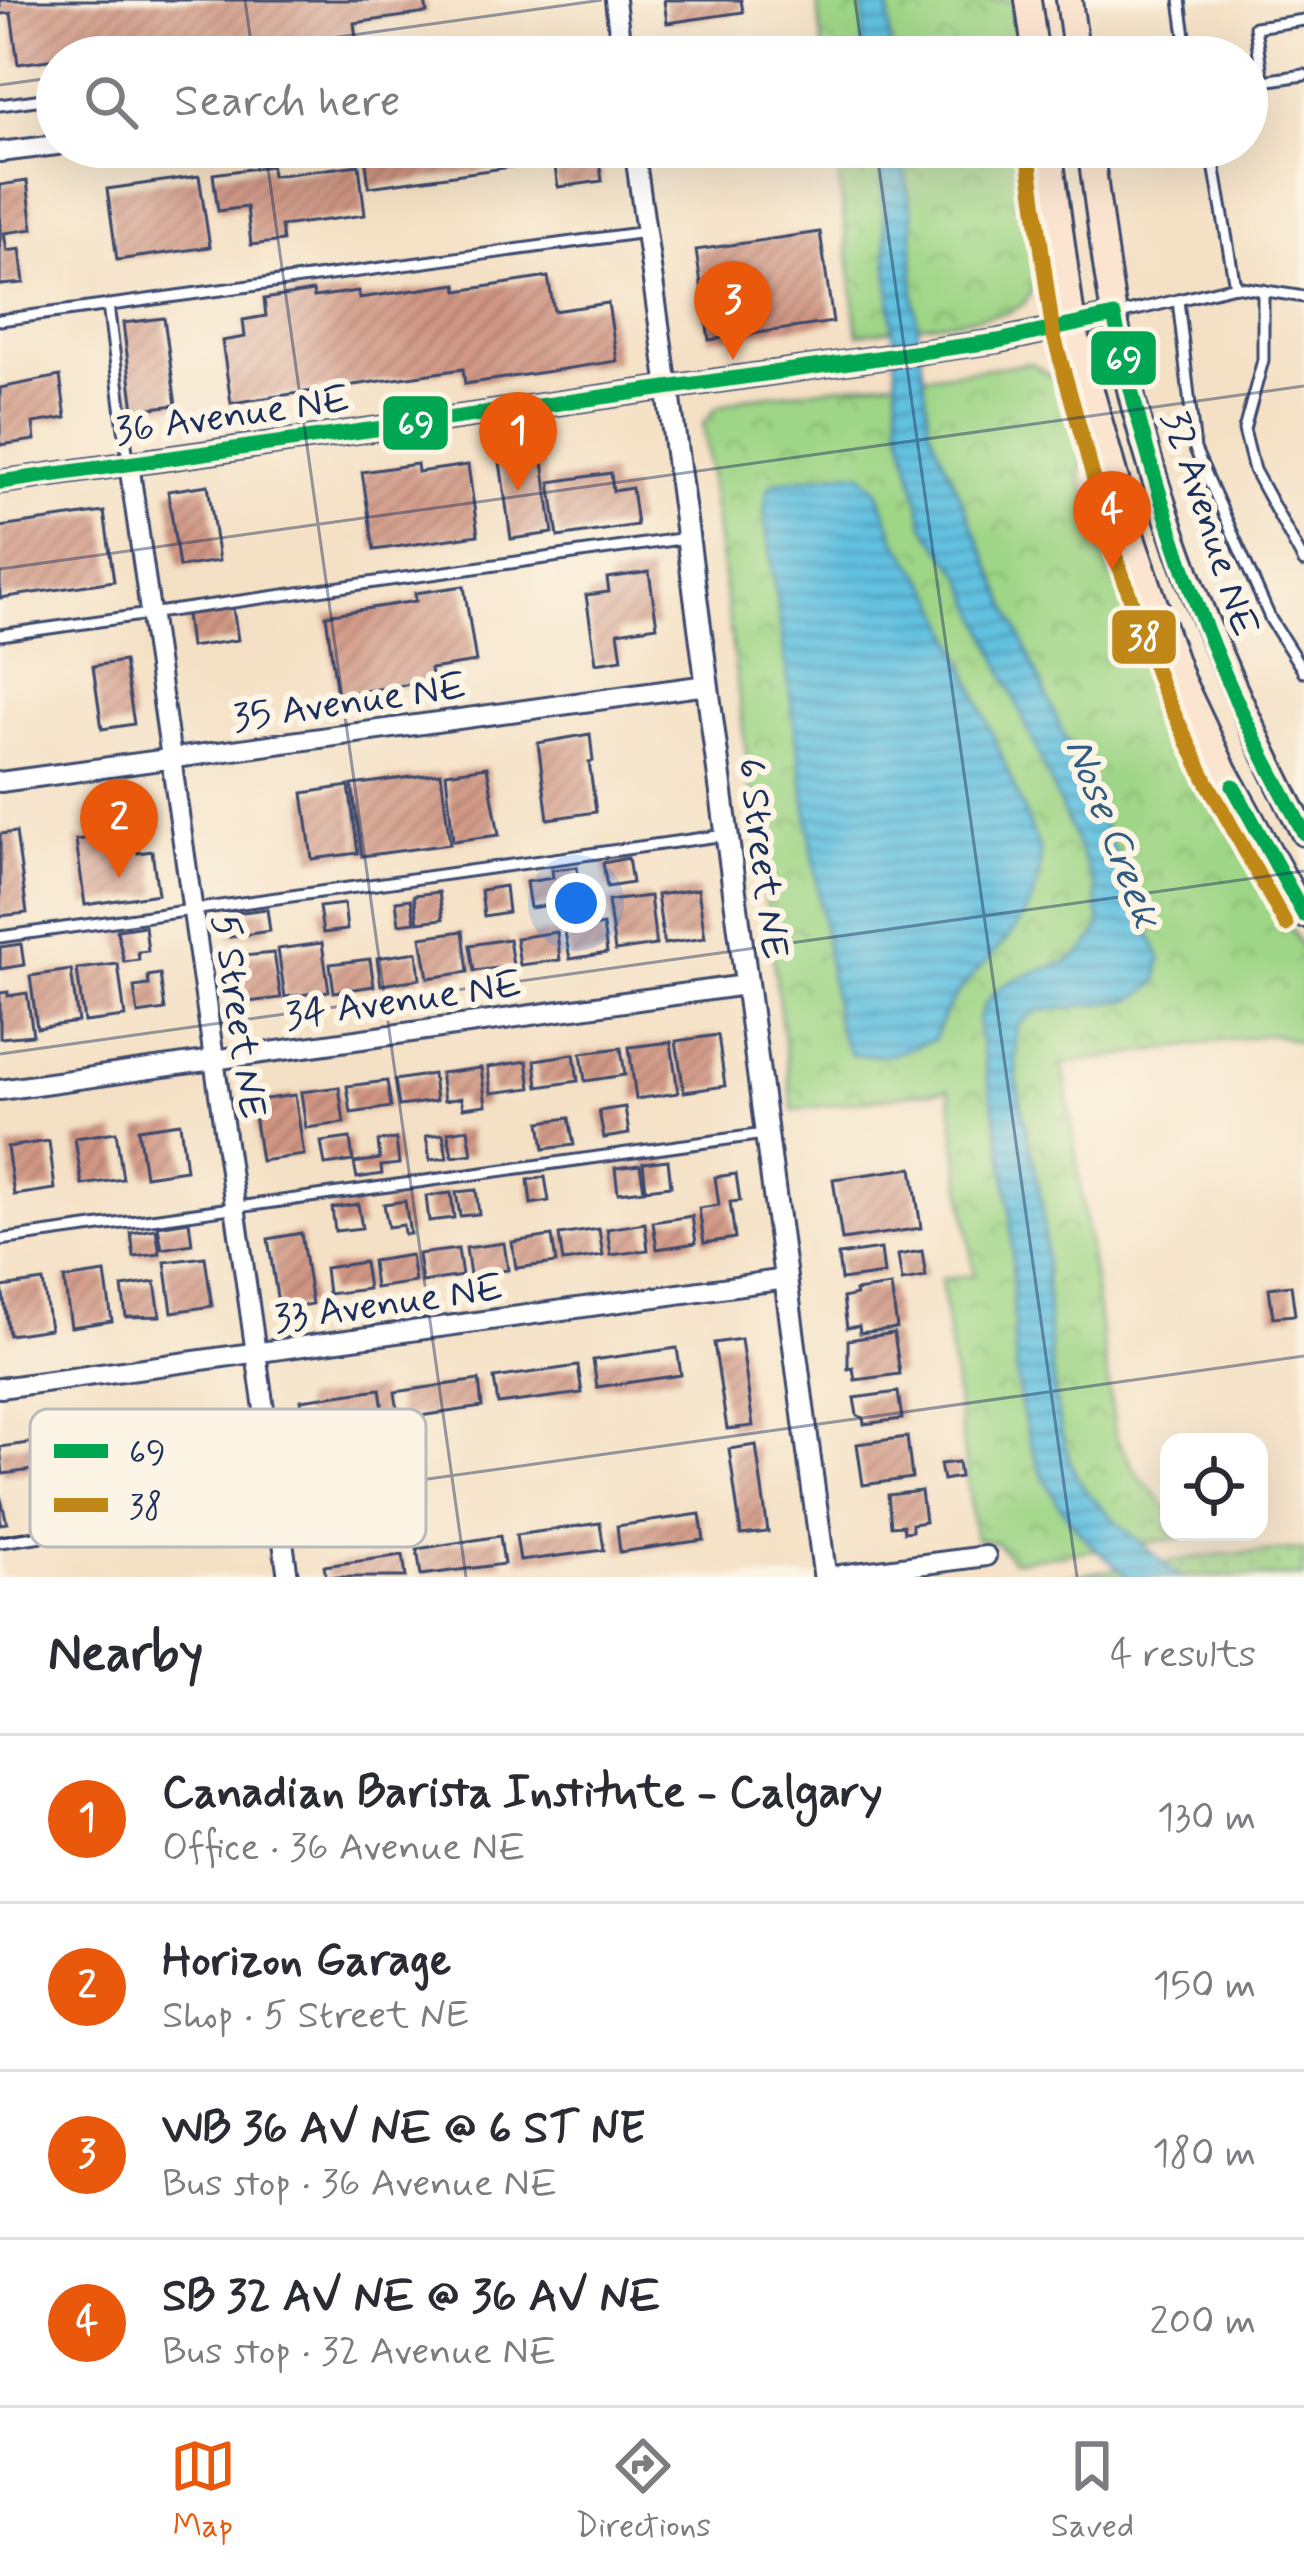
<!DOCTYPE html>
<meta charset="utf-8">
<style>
:root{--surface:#fff;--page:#f2f2f3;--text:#2b2b33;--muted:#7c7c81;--line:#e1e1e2;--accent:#ea580c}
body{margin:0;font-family:Mynerve,sans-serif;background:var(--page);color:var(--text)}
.controls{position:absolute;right:36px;bottom:36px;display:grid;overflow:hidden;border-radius:24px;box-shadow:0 12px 48px #0002}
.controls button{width:108px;height:108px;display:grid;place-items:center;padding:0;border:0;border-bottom:3px solid var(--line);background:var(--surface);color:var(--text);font:60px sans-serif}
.you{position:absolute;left:576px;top:903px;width:42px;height:42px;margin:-30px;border:9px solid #fff;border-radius:50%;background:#1a73e8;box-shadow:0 0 0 18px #1a73e833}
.badge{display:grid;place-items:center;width:78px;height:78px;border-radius:50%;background:var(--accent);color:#fff;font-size:39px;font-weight:700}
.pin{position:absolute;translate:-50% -99px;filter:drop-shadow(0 3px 6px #0008)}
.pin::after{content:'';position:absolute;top:63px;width:42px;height:36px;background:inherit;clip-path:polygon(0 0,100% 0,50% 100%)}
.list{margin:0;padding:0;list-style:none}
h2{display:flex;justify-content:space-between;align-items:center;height:156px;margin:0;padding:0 48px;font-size:51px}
h2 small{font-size:39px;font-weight:400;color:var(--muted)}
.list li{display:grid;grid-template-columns:78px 1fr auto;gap:36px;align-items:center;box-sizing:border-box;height:168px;padding:0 48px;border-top:3px solid var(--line)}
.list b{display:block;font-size:45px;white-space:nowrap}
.list p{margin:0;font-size:39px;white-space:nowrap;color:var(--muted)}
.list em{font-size:39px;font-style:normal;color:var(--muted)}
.icon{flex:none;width:66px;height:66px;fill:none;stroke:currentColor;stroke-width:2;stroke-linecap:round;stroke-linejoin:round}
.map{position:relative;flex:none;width:1304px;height:1577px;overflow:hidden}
.search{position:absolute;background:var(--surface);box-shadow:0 12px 48px #0002;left:36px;right:36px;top:36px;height:132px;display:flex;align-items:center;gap:30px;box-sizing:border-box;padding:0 42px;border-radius:66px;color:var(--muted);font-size:45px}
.sheet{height:828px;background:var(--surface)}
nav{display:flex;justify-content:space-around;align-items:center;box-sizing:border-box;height:168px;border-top:3px solid var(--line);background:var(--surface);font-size:33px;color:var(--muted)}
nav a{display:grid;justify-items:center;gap:6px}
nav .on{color:var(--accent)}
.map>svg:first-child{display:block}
</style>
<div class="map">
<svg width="1304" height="1577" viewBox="0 0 1304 1577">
<defs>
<pattern id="grass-dots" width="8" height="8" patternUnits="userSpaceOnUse" patternTransform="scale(3)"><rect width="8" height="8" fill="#9fd586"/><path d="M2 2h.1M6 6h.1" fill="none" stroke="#88b776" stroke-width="1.8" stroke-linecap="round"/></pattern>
<pattern id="park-crowns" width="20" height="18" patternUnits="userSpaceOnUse" patternTransform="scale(3)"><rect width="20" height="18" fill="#9fd586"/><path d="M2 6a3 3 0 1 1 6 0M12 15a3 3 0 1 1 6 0" fill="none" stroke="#88b776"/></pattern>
<pattern id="water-rules" width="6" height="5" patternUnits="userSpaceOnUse" patternTransform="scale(3)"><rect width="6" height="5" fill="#62c1e0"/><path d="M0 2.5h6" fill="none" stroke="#509db9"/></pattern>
<pattern id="building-hatch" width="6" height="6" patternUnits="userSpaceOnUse" patternTransform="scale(3)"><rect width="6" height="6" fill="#d19683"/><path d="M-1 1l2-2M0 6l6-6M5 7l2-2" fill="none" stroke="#a97b6e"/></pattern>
</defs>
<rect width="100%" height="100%" fill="#fcf5e5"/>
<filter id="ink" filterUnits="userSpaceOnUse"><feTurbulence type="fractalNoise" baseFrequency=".00833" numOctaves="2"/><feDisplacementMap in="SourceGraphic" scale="24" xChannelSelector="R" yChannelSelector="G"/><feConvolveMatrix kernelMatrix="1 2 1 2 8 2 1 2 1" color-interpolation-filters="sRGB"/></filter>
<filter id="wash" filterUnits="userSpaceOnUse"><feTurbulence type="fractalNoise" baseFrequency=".004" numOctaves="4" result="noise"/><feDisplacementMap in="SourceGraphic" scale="48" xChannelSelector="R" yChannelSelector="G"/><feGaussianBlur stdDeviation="2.7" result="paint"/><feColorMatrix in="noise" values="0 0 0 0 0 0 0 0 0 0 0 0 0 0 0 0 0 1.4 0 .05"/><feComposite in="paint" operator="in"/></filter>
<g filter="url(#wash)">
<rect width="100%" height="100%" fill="#f4e0c4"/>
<!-- grass -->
<polygon fill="url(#grass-dots)" stroke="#5d8272" stroke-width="3" points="1304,1549 1304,1577 1061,1577 1214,1555"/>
<!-- park -->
<g fill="url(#park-crowns)" stroke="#5d8272" stroke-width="3">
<polygon points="817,0 1013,0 1020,57 824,57"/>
<path d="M835,147H1031C1036,183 1051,275 1024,303C1019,308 1012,309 1007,313L858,334Z"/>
<polygon points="1031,363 1052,376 1073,404 1085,445 1080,477 1113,572 1139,608 1219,797 1262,882 1304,951 1304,1038 1296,1041 1271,1034 1063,1064 1116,1438 1138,1475 1169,1509 1169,1532 1193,1532 1197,1536 1012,1561 997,1543 975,1538 941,1279 974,1275 949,1089 793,1110 703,424 717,408 745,398"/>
</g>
<!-- water -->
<g fill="url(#water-rules)" stroke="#3e789f" stroke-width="3">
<polygon points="864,0 889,0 890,57 863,57"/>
<path d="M879,147H900L912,213L914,297L930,428L1161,958L1157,983L1132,1000L1037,1011L1018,1025C1008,1087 1035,1146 1042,1207C1050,1278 1042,1432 1085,1489C1109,1519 1151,1550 1180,1577H1129C1113,1563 1095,1550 1081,1534C997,1435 1019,1331 1010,1212C1005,1149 987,1086 978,1023C990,967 1056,977 1084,950C1090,944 1095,934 1100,926L1095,887L963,577L925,527L900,425Z"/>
<path d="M843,473H861L878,490L895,539L937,597L1040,851C1043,918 1000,942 961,989C948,1004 941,1022 933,1040L890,1055H851L838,1029L764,511L768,489L775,482Z"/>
</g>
<g id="blocks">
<!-- building -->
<g fill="url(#building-hatch)">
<polygon points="0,0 425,0 427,13 354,23 358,53 327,57 251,57 242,51 201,57 93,54 18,64 11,13 0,14"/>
<polygon points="664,0 741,0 743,12 667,23"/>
<polygon points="364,147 598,147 602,181 558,187 554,161 369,187"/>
<polygon points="359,165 365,215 281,226 283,241 251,245 247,207 218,211 213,174 271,166 272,176"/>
<polygon points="199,176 210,247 117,260 107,189"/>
<polygon points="27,181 33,229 4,233 7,251 20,249 24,283 0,285 0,185"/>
<polygon points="820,232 833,322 709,340 696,250"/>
<polygon points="548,277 554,311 608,303 617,361 465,384 463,369 231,403 222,341 245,337 243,320 266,316 264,299 313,291 314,297 358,291 359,298 457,284 458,291"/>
<polygon points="164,318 176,405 134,410 123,323"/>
<polygon points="60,376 66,418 33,423 35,440 0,445 0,388"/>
<polygon points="542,455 553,533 511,539 500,462"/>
<polygon points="417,464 418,472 468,465 478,535 374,550 362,472"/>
<polygon points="611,473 613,491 632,488 637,525 558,537 550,482"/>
<polygon points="208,485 219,561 179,567 168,491"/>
<polygon points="104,512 114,581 0,598 0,527"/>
<polygon points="649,572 657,626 618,632 622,659 596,663 586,595 609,592 607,578"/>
<polygon points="464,586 476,662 430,669 432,681 337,695 326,615 416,601 415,593"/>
<polygon points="233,608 238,640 190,647 186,614"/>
<polygon points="124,661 134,724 102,729 93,666"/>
<polygon points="590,734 593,761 589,762 596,812 548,819 538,743"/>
<polygon points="487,767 499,835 453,841 446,773"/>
<polygon points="441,773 450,844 362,856 352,785"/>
<polygon points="349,786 358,853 312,859 303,793"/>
<polygon points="135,831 138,853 152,851 158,894 85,905 76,840"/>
<polygon points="16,832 27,913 0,916 0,834"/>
<polygon points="628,858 632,883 607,887 603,863"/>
<polygon points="577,867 581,893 555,897 556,904 530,908 526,882 553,878 552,870"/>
<polygon points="505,886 508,912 484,916 481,890"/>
<polygon points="698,889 705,938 664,944 657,895"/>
<polygon points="439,892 443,919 418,922 414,895"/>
<polygon points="650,896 656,945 615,951 608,901"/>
<polygon points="411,899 415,922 399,924 396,901"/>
<polygon points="344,904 347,930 323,933 319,907"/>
<polygon points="267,909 270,931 230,937 227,914"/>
<polygon points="582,920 583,929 603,925 607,953 570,959 564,927"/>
<polygon points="145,926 148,951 138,952 139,960 124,962 117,930"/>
<polygon points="463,931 468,972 428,978 421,937"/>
<polygon points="557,932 560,960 520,965 516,938"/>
<polygon points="509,939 513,966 474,971 470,945"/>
<polygon points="322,943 329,991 285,997 278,949"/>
<polygon points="21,944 24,965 0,969 0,947"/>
<polygon points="417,952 420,979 381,985 377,958"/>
<polygon points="274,953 281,998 238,1003 232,957"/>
<polygon points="370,959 374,986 334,992 330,964"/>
<polygon points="118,964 125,1017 84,1022 77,969"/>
<polygon points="71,970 78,1022 37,1028 30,976"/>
<polygon points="160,974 165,1010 138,1014 134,987 149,985 148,976"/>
<polygon points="8,992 8,996 27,993 33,1035 0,1038 0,993"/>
<polygon points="718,1035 725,1086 684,1092 676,1041"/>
<polygon points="671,1042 678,1093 636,1099 629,1047"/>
<polygon points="621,1048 625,1075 585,1081 581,1053"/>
<polygon points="574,1054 578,1081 538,1087 535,1060"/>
<polygon points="527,1061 531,1088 491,1093 488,1067"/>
<polygon points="481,1068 486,1105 463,1108 461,1098 444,1101 440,1073"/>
<polygon points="433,1074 436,1101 399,1106 395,1080"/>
<polygon points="387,1081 391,1107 351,1113 347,1086"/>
<polygon points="339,1087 344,1123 306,1128 301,1092"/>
<polygon points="295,1095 304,1155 261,1161 252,1101"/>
<polygon points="625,1107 629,1134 604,1138 599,1111"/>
<polygon points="569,1118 574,1145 544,1149 540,1122"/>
<polygon points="180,1123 186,1170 145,1176 138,1129"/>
<polygon points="468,1129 472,1154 452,1157 448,1132"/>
<polygon points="116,1132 123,1179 82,1185 75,1138"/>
<polygon points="443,1134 447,1158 430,1160 426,1136"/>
<polygon points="350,1138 353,1161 325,1165 321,1142"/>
<polygon points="396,1139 399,1164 381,1166 382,1174 357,1178 354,1163 380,1159 378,1141"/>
<polygon points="49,1141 55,1189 14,1195 7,1147"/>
<polygon points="668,1160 671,1186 646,1189 643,1163"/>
<polygon points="640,1165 644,1190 618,1193 615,1168"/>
<polygon points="912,1168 921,1228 842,1240 833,1179"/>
<polygon points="736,1174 740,1201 730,1202 735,1238 704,1243 699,1208 719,1205 715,1177"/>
<polygon points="545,1177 549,1201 531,1204 528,1180"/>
<polygon points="476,1190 479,1214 460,1216 456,1192"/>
<polygon points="451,1193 454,1218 429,1221 426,1196"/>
<polygon points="405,1201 410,1234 404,1234 403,1225 388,1227 384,1204"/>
<polygon points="358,1204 362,1228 335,1231 332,1208"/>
<polygon points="692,1216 696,1243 657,1249 653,1222"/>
<polygon points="189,1221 192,1244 162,1249 158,1226"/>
<polygon points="645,1223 648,1250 611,1255 607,1229"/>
<polygon points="156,1229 160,1254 134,1257 131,1233"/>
<polygon points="599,1229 603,1256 563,1262 559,1235"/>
<polygon points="301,1233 312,1304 279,1310 268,1239"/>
<polygon points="552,1236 556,1263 516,1268 512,1242"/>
<polygon points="504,1243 508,1270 470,1275 466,1248"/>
<polygon points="458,1249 462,1276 422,1282 418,1254"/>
<polygon points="881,1249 884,1274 841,1280 838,1255"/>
<polygon points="922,1251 926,1277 902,1281 898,1255"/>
<polygon points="411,1255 415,1282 375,1288 372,1261"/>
<polygon points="205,1257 212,1306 172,1312 165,1262"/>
<polygon points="364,1262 368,1289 328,1294 325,1268"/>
<polygon points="105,1273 112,1321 71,1327 64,1279"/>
<polygon points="43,1281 50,1329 9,1335 2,1287"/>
<polygon points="155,1282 160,1316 126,1317 122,1287"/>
<polygon points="1291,1285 1295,1315 1273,1317 1269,1288"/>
<polygon points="891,1286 897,1328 860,1333 859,1326 847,1328 843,1298 856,1295 855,1291"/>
<polygon points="894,1333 900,1374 855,1380 853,1368 848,1369 848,1340"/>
<polygon points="741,1339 753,1426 727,1429 714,1343"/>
<polygon points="677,1348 681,1375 597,1387 593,1360"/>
<polygon points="578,1366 582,1393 498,1404 494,1378"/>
<polygon points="479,1380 482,1407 399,1419 395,1392"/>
<polygon points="380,1389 384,1416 305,1428 301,1400"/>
<polygon points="898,1392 902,1419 864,1424 863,1418 857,1415 854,1398"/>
<polygon points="907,1437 912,1478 863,1485 857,1444"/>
<polygon points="36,1442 40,1469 3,1474 0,1447"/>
<polygon points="756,1445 768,1532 741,1535 729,1449"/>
<polygon points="958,1462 960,1477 943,1480 940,1464"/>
<polygon points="921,1491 925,1522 912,1524 912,1531 904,1532 903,1525 891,1526 888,1495"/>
<polygon points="0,1495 7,1523 0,1524"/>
<polygon points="700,1514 704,1540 620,1552 617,1526"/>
<polygon points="600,1523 604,1550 520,1561 516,1535"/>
<polygon points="500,1536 504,1564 421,1575 417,1549"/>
<polygon points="403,1555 406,1577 326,1577 324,1566"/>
</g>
</g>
</g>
<g filter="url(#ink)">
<use href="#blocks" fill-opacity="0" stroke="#3c4a6d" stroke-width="3"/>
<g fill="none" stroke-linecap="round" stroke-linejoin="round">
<defs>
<g id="service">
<polyline points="1180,0 1185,36 1194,57"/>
<polyline points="1304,20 1255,27 1263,81 1304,75"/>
<polyline points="0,105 57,97"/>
<polyline points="1211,147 1235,286"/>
<polyline points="1263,290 1263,360 1244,430 1254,470 1304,562"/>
<polyline points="1178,300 1235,286 1304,297"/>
<polyline points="108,305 128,460"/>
<polyline points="1119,314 1178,300 1195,449 1271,620 1304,672"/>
<polyline points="0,320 646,232"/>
<polyline points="0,635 687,538"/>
<polyline points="0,937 725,835"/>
<polyline points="0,1240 764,1134"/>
<polyline points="0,1542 276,1503"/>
</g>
<g id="minor">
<polyline points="615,0 622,57"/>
<polyline points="634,147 668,388"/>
<polyline points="0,152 57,145"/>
<polyline points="129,464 288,1577"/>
<polyline points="0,782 707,685"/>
<polyline points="0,1090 745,985"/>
<polyline points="0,1388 786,1279"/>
<polyline points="825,1577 986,1556"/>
</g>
<g id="tertiary">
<polyline points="668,388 825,1577"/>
<polyline points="0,482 998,341 1114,316"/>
</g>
<g id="secondary">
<polyline points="1028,0 1036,57"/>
<polyline points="1069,0 1077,57"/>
<polyline points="1049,147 1073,327 1134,544 1181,679 1224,770 1304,915"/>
<path d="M1090,147C1100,219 1108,293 1124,364C1161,529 1227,684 1304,833"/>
</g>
</defs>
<!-- service casing -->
<use href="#service" stroke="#3c4a6d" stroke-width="15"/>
<!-- minor casing -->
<use href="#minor" stroke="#3c4a6d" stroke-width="24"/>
<!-- tertiary casing -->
<use href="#tertiary" stroke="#3c4a6d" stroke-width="27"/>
<!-- secondary casing -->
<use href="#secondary" stroke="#3c4a6d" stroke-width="30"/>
<!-- service -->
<use href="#service" stroke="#fff" stroke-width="9"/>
<!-- minor -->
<use href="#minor" stroke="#fff" stroke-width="18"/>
<!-- tertiary -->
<use href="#tertiary" stroke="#fff" stroke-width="21"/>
<!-- secondary -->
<use href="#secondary" stroke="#fce5d0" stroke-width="24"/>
<defs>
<g id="bus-1">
<path d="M0,482L998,341L1114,316C1142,445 1179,573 1233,693C1254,741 1280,787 1304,833"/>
<polyline points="1233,786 1304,915"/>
</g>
<polyline id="bus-2" points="1028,150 1053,333 1114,551 1162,688 1206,780 1286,925"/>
</defs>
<!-- bus-1 casing -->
<use href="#bus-1" stroke="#fcf5e5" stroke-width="24"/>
<!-- bus-2 casing -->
<use href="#bus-2" stroke="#fcf5e5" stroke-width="24"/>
<!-- bus-1 -->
<use href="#bus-1" stroke="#00a651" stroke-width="15"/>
<!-- bus-2 -->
<use href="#bus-2" stroke="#c08818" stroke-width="15"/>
</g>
</g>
<!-- ticks -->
<path fill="none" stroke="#1b2f5e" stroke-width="3" stroke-opacity="0.45" d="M245,0L253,57M855,0L863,57M196,57L602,0M0,85L57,77M265,147L466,1577M876,147L1077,1577M0,569L1304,386M0,1054L1304,871M0,1539L1304,1356"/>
<g text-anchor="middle" stroke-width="12" stroke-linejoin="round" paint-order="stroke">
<!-- street labels -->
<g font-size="39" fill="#1b2f5e" stroke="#fcf5e5">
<text transform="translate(232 413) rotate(-8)" y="14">36 Avenue NE</text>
<text transform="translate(1212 523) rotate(72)" y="14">32 Avenue NE</text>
<text transform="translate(349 700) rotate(-8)" y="14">35 Avenue NE</text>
<text transform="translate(765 858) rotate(83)" y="14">6 Street NE</text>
<text transform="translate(403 998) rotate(-8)" y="14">34 Avenue NE</text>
<text transform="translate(241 1016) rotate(82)" y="14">5 Street NE</text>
<text transform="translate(388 1301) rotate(-8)" y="14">33 Avenue NE</text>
</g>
<!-- water labels -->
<g font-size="42" font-style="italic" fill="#305b85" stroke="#fcf5e5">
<text transform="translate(1115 832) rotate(69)" y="15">Nose Creek</text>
</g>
</g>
<!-- legend -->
<rect x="30" y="1409" width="396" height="138" rx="18" fill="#fcf5e5" stroke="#b8babc" stroke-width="3"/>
<rect x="54" y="1444" width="54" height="14" fill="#00a651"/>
<rect x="54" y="1498" width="54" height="14" fill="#c08818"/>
<g font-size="33" fill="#1b2f5e">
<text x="129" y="1463">69</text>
<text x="129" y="1517">38</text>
</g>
<g stroke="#fcf5e5" stroke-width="4.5">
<rect x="1089" y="329" width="69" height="58" rx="12" fill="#00a651"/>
<rect x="381" y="394" width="69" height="58" rx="12" fill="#00a651"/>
<rect x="1110" y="608" width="68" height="58" rx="12" fill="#c08818"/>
</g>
<g font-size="33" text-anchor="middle" font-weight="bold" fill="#fff">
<text x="1124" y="370">69</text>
<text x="416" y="435">69</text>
<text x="1144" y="648">38</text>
</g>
</svg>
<div class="controls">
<button><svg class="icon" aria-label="locate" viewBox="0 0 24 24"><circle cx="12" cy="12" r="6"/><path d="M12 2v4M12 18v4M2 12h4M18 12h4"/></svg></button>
</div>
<div class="you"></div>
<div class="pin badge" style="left:518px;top:491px">1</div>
<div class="pin badge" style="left:119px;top:878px">2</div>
<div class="pin badge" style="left:733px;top:360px">3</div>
<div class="pin badge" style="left:1112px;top:570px">4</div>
<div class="search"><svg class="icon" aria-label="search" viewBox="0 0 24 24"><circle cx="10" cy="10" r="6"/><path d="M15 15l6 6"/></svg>Search here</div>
</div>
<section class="sheet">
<h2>Nearby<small>4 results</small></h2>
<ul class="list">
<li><span class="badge">1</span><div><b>Canadian Barista Institute - Calgary</b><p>Office · 36 Avenue NE</p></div><em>130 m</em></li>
<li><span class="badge">2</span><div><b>Horizon Garage</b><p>Shop · 5 Street NE</p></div><em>150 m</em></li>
<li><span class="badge">3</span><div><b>WB 36 AV NE @ 6 ST NE</b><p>Bus stop · 36 Avenue NE</p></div><em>180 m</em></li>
<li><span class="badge">4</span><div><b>SB 32 AV NE @ 36 AV NE</b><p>Bus stop · 32 Avenue NE</p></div><em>200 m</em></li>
</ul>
</section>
<nav>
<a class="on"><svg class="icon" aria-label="map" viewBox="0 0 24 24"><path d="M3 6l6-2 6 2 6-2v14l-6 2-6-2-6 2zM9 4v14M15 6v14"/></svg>Map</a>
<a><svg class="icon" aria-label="directions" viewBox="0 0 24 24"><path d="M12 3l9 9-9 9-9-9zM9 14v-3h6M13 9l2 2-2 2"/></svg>Directions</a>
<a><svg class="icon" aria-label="saved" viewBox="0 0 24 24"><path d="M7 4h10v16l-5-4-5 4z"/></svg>Saved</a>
</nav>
